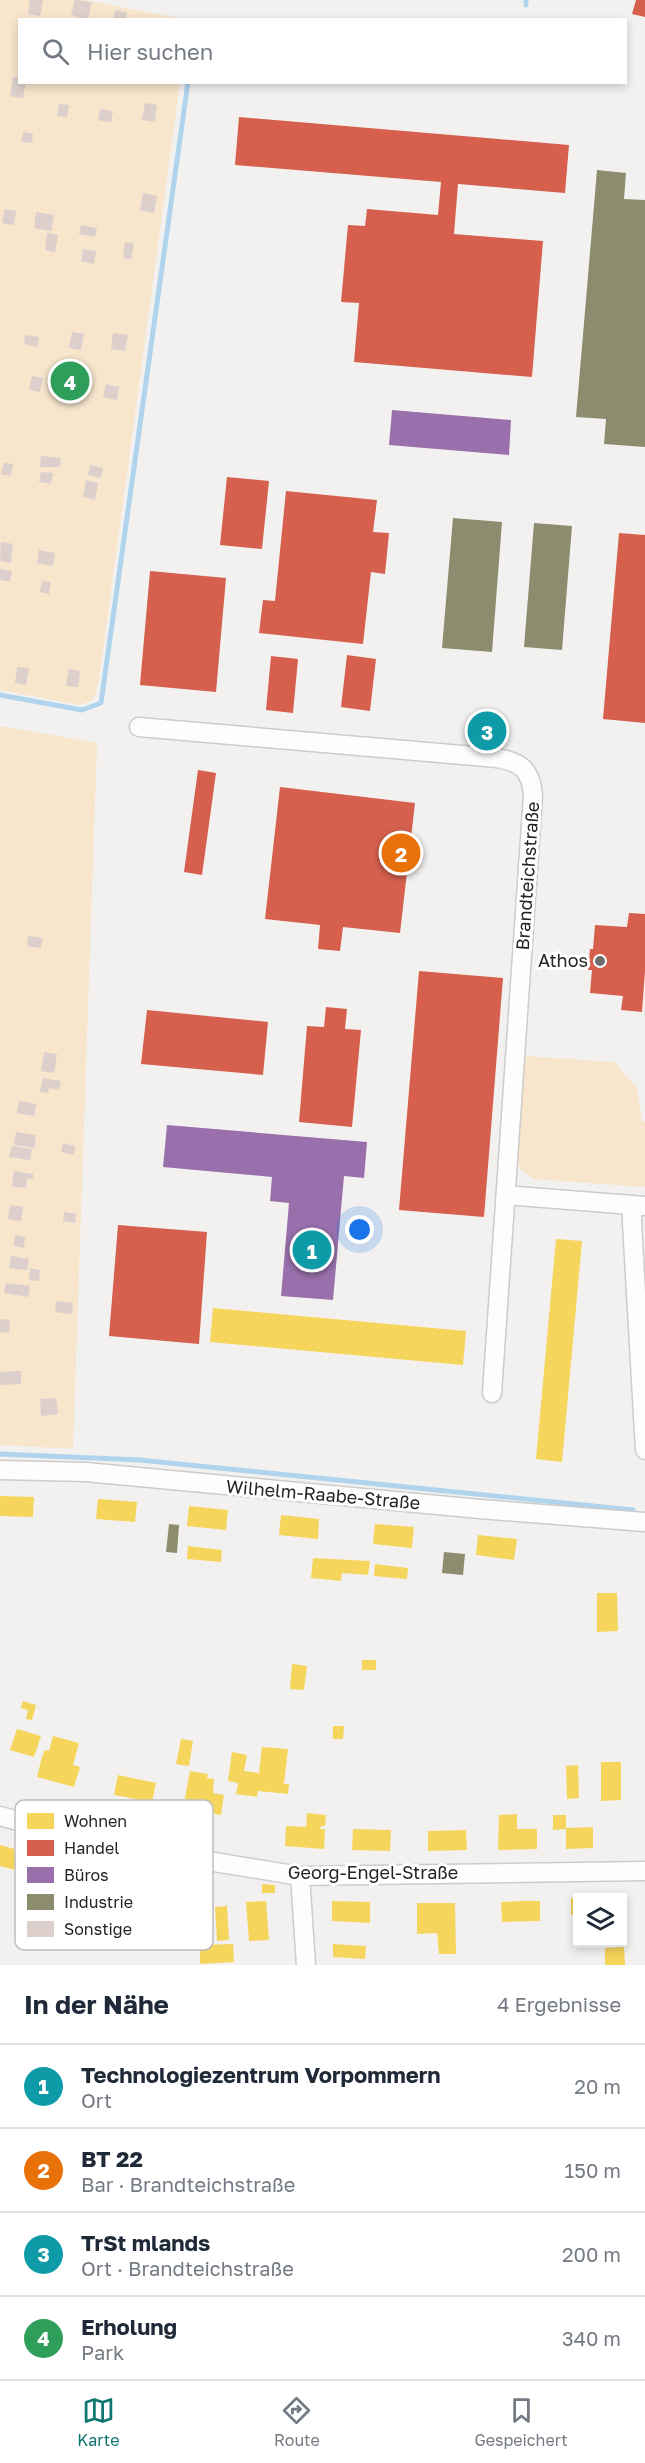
<!DOCTYPE html>
<html lang="de">
<meta charset="utf-8">
<style>
:root{--surface:#fff;--page:#f6f6f7;--text:#1f2937;--muted:#747a83;--line:#e0e1e3;--accent:#0f766e}
body{margin:0;font-family:"Golos Text",sans-serif;background:var(--page);color:var(--text)}
.controls{position:absolute;right:18px;bottom:18px;display:grid;overflow:hidden;border-radius:0px;box-shadow:0 3px 9px #0003}
.controls button{width:54px;height:54px;display:grid;place-items:center;padding:0;border:0;border-bottom:2px solid var(--line);background:var(--surface);color:var(--text);font:30px sans-serif}
.you{position:absolute;left:360px;top:1230px;width:21px;height:21px;margin:-15px;border:4px solid #fff;border-radius:50%;background:#1a73e8;box-shadow:0 0 0 9px #1a73e833}
.badge{display:grid;place-items:center;width:39px;height:39px;border-radius:50%;background:var(--accent);color:#fff;font-size:20px;font-weight:700}
.pin{position:absolute;translate:-50% -50%;border:3px solid #fff;box-shadow:0 2px 6px #0006}
.list{margin:0;padding:0;list-style:none}
h2{display:flex;justify-content:space-between;align-items:center;height:78px;margin:0;padding:0 24px;font-size:26px}
h2 small{font-size:20px;font-weight:400;color:var(--muted)}
.list li{display:grid;grid-template-columns:39px 1fr auto;gap:18px;align-items:center;box-sizing:border-box;height:84px;padding:0 24px;border-top:2px solid var(--line)}
.list b{display:block;font-size:22px;white-space:nowrap}
.list p{margin:0;font-size:20px;white-space:nowrap;color:var(--muted)}
.list em{font-size:20px;font-style:normal;color:var(--muted)}
.icon{flex:none;width:33px;height:33px;fill:none;stroke:currentColor;stroke-width:2;stroke-linecap:round;stroke-linejoin:round}
.map{position:relative;flex:none;width:645px;height:1965px;overflow:hidden}
.search{position:absolute;background:var(--surface);box-shadow:0 3px 9px #0003;left:18px;right:18px;top:18px;height:66px;display:flex;align-items:center;gap:15px;box-sizing:border-box;padding:0 21px;border-radius:0px;color:var(--muted);font-size:22px}
.sheet{height:414px;background:var(--surface)}
nav{display:flex;justify-content:space-around;align-items:center;box-sizing:border-box;height:84px;border-top:2px solid var(--line);background:var(--surface);font-size:16px;color:var(--muted)}
nav a{display:grid;justify-items:center;gap:3px}
nav .on{color:var(--accent)}
.map>svg:first-child{display:block}
</style>
<div class="map">
<svg width="645" height="1965" viewBox="0 0 645 1965">
<rect width="100%" height="100%" fill="#f3f1ef"/>
<!-- green -->
<g fill="#f7e6cc">
<polygon points="0,0 85,0 182,19 20,20 20,82 180,83 99,679 96,693 91,701 79,705 0,690"/>
<polygon points="0,726 97,743 73,1449 0,1445"/>
<polygon points="524,1056 614,1062 637,1088 642,1120 645,1122 645,1187 533,1179 520,1169 517,1151"/>
</g>
<!-- homes -->
<g fill="#f6d55c">
<polygon points="556,1239 582,1241 562,1462 536,1459"/>
<polygon points="213,1308 466,1331 463,1365 210,1342"/>
<polygon points="0,1496 34,1497 33,1517 0,1516"/>
<polygon points="98,1499 137,1502 135,1522 96,1519"/>
<polygon points="189,1506 228,1510 226,1530 187,1526"/>
<polygon points="281,1515 319,1519 318,1539 279,1535"/>
<polygon points="375,1524 414,1527 412,1548 373,1544"/>
<polygon points="478,1535 517,1539 514,1560 476,1555"/>
<polygon points="188,1546 222,1550 221,1562 187,1559"/>
<polygon points="313,1558 370,1561 368,1575 342,1573 341,1581 311,1578"/>
<polygon points="375,1564 408,1568 407,1579 374,1576"/>
<polygon points="597,1593 617,1593 618,1631 597,1632"/>
<rect x="362" y="1660" width="14" height="10"/>
<polygon points="292,1664 307,1666 304,1690 290,1689"/>
<polygon points="23,1701 36,1705 32,1720 26,1719 28,1710 21,1708"/>
<polygon points="333,1726 344,1726 343,1739 333,1739"/>
<polygon points="17,1729 41,1736 34,1757 10,1750"/>
<polygon points="53,1736 79,1743 73,1765 80,1767 74,1787 37,1777 42,1757 45,1750 49,1751"/>
<polygon points="181,1739 193,1741 189,1766 176,1764"/>
<polygon points="262,1747 288,1749 284,1784 289,1784 288,1794 258,1791 257,1797 236,1794 238,1783 228,1781 232,1752 247,1755 244,1771 259,1773"/>
<polygon points="601,1762 621,1762 621,1800 601,1801"/>
<polygon points="578,1765 579,1798 567,1799 566,1766"/>
<polygon points="190,1771 208,1774 207,1778 214,1779 213,1793 224,1795 221,1815 183,1809"/>
<polygon points="118,1775 156,1783 152,1802 114,1795"/>
<polygon points="307,1813 326,1815 325,1826 321,1826 320,1829 325,1829 324,1849 285,1846 286,1826 306,1827"/>
<polygon points="517,1814 517,1829 537,1829 537,1849 498,1850 499,1815"/>
<polygon points="553,1815 566,1815 566,1829 553,1830"/>
<polygon points="593,1827 593,1848 566,1849 566,1828"/>
<polygon points="353,1829 391,1830 390,1851 352,1850"/>
<polygon points="466,1830 467,1850 428,1851 428,1831"/>
<polygon points="0,1845 36,1855 31,1874 0,1866"/>
<polygon points="262,1884 275,1885 275,1893 262,1893"/>
<rect x="571" y="1898" width="7" height="17"/>
<polygon points="266,1901 269,1940 249,1941 246,1902"/>
<polygon points="332,1901 370,1902 370,1923 332,1921"/>
<polygon points="521,1901 540,1901 540,1921 502,1922 501,1902"/>
<polygon points="417,1903 455,1903 456,1954 439,1954 437,1933 417,1934"/>
<polygon points="227,1906 229,1940 217,1941 215,1907"/>
<polygon points="233,1944 234,1962 200,1964 200,1945"/>
<polygon points="333,1944 366,1946 365,1959 333,1957"/>
<polygon points="624,1947 625,1965 605,1965 605,1948"/>
</g>
<!-- shops -->
<g fill="#d6604d">
<polygon points="636,0 645,0 645,17 632,14"/>
<polygon points="239,117 569,145 565,193 458,184 454,234 543,241 532,377 354,362 359,303 341,302 348,225 365,226 367,209 438,215 441,182 235,165"/>
<polygon points="227,477 269,481 262,549 220,545"/>
<polygon points="286,491 377,500 373,532 389,533 385,574 371,572 363,644 259,633 263,600 275,601"/>
<polygon points="619,533 645,535 645,723 603,719"/>
<polygon points="150,571 226,578 216,692 140,685"/>
<polygon points="347,655 376,659 370,711 341,707"/>
<polygon points="271,656 298,659 293,713 266,710"/>
<polygon points="481,726 493,727 492,736 480,734"/>
<polygon points="198,770 216,773 202,875 184,872"/>
<polygon points="280,787 415,803 400,933 343,927 340,951 318,949 320,925 265,919"/>
<polygon points="629,913 645,914 645,971 642,1012 621,1010 623,996 590,993 592,970 588,970 590,949 593,949 595,925 627,927"/>
<polygon points="419,971 503,978 484,1217 399,1210"/>
<polygon points="326,1007 347,1009 345,1029 361,1030 352,1127 299,1122 307,1026 324,1027"/>
<polygon points="147,1010 268,1022 263,1075 141,1064"/>
<polygon points="118,1225 207,1232 199,1344 109,1336"/>
</g>
<!-- offices -->
<g fill="#9970ab">
<polygon points="392,410 511,420 509,455 389,445"/>
<polygon points="167,1125 367,1142 364,1178 344,1176 333,1300 281,1296 289,1203 270,1201 272,1177 163,1167"/>
</g>
<!-- industry -->
<g fill="#8c8c6e">
<polygon points="597,170 626,173 624,199 645,200 645,447 604,444 606,419 576,417"/>
<polygon points="453,518 502,522 492,652 442,648"/>
<polygon points="534,523 572,526 562,650 524,647"/>
<polygon points="169,1524 179,1525 177,1553 166,1552"/>
<polygon points="444,1552 465,1554 463,1575 442,1573"/>
</g>
<g fill="none" stroke-linecap="round" stroke-linejoin="round">
<!-- stream -->
<g stroke="#b0d4ee" stroke-width="5">
<polyline points="526,5 526,0"/>
<polyline points="0,695 82,710 101,703 188,82"/>
<polyline points="0,1454 140,1460 633,1510"/>
</g>
</g>
<!-- building -->
<g fill="#dccfcc">
<polygon points="30,0 43,0 40,16 28,14"/>
<polygon points="75,0 92,2 88,19 71,15"/>
<polygon points="115,10 127,12 126,20 113,20"/>
<polygon points="13,77 20,79 20,82 26,82 23,98 10,96"/>
<polygon points="145,103 157,105 155,122 142,120"/>
<polygon points="59,104 69,105 67,117 57,116"/>
<polygon points="100,109 113,111 111,122 98,120"/>
<polygon points="23,132 33,134 32,143 21,142"/>
<polygon points="143,193 157,196 154,213 140,210"/>
<polygon points="5,209 16,211 14,225 2,223"/>
<polygon points="36,212 54,215 51,231 34,228"/>
<polygon points="81,225 97,228 95,237 79,234"/>
<polygon points="47,233 58,235 55,252 45,250"/>
<polygon points="125,242 134,243 131,259 123,258"/>
<polygon points="83,249 96,251 94,264 81,261"/>
<polygon points="72,332 84,334 81,350 69,348"/>
<polygon points="113,333 128,335 125,351 111,349"/>
<polygon points="25,335 39,337 37,347 24,344"/>
<polygon points="32,376 43,378 40,392 29,390"/>
<polygon points="106,384 119,387 117,400 103,397"/>
<polygon points="41,456 61,458 60,467 40,467"/>
<polygon points="4,463 13,464 11,476 1,474"/>
<polygon points="90,465 103,468 101,478 88,475"/>
<polygon points="41,472 53,473 51,484 39,482"/>
<polygon points="86,480 98,483 95,500 83,497"/>
<polygon points="1,542 13,544 11,563 0,561"/>
<polygon points="39,550 55,553 53,566 37,563"/>
<polygon points="0,569 12,571 10,582 0,580"/>
<polygon points="42,581 51,582 49,594 40,592"/>
<polygon points="17,667 29,668 26,685 15,683"/>
<polygon points="69,669 80,671 78,687 66,686"/>
<polygon points="28,936 43,938 41,948 27,946"/>
<polygon points="44,1052 57,1054 54,1073 41,1071"/>
<polygon points="43,1078 61,1081 59,1090 49,1088 48,1093 40,1092"/>
<polygon points="19,1101 36,1104 34,1116 17,1113"/>
<polygon points="16,1132 36,1135 34,1148 14,1145"/>
<polygon points="63,1143 75,1146 74,1155 61,1152"/>
<polygon points="12,1146 32,1149 30,1160 9,1157"/>
<polygon points="14,1171 33,1174 33,1179 27,1178 26,1188 12,1186"/>
<polygon points="10,1205 23,1207 21,1221 8,1219"/>
<polygon points="64,1212 76,1214 75,1223 63,1221"/>
<polygon points="15,1235 25,1237 24,1248 14,1246"/>
<polygon points="11,1256 29,1259 27,1270 9,1268"/>
<polygon points="30,1268 40,1270 39,1281 29,1280"/>
<polygon points="6,1283 30,1286 28,1297 4,1293"/>
<polygon points="56,1301 73,1303 72,1314 55,1312"/>
<polygon points="0,1319 10,1320 9,1333 0,1332"/>
<polygon points="21,1371 21,1384 0,1385 0,1372"/>
<polygon points="56,1398 58,1414 41,1416 40,1399"/>
</g>
<g fill="none" stroke-linecap="round" stroke-linejoin="round">
<defs>
<g id="street">
<path d="M139,727L497,758C521,762 531,770 533,795L492,1393"/>
<polyline points="506,1195 632,1205"/>
<polyline points="645,1206 632,1205 632,1223 645,1450"/>
<polyline points="0,1470 86,1472 480,1509 645,1522"/>
<polyline points="0,1816 57,1832 147,1851 300,1876 645,1871"/>
<polyline points="300,1876 306,1965"/>
</g>
</defs>
<!-- street casing -->
<use href="#street" stroke="#cdccca" stroke-width="21"/>
<!-- street -->
<use href="#street" stroke="#fdfdfd" stroke-width="18"/>
</g>
<!-- markers -->
<circle fill="#6d6c6a" stroke="#fff" stroke-width="2" cx="600" cy="961" r="6"/>
<g text-anchor="middle" stroke-width="6" stroke-linejoin="round" paint-order="stroke">
<!-- street labels -->
<g font-size="18" fill="#252422" stroke="#fff">
<text transform="translate(528 876) rotate(-86)" y="6">Brandteichstraße</text>
<text transform="translate(323 1495) rotate(5)" y="6">Wilhelm-Raabe-Straße</text>
<text x="373" y="1879">Georg-Engel-Straße</text>
</g>
<!-- poi labels -->
<g font-size="18" fill="#252422" stroke="#fff" text-anchor="end">
<text x="588" y="967">Athos</text>
</g>
</g>
<!-- legend -->
<rect x="15" y="1800" width="198" height="150" rx="9" fill="#fff" stroke="#bebdbd" stroke-width="1.5"/>
<rect x="27" y="1813" width="27" height="16" fill="#f6d55c"/>
<rect x="27" y="1840" width="27" height="16" fill="#d6604d"/>
<rect x="27" y="1867" width="27" height="16" fill="#9970ab"/>
<rect x="27" y="1894" width="27" height="16" fill="#8c8c6e"/>
<rect x="27" y="1921" width="27" height="16" fill="#dccfcc"/>
<g font-size="16" fill="#252422">
<text x="64" y="1827">Wohnen</text>
<text x="64" y="1854">Handel</text>
<text x="64" y="1881">Büros</text>
<text x="64" y="1908">Industrie</text>
<text x="64" y="1935">Sonstige</text>
</g>
</svg>
<div class="controls">
<button><svg class="icon" aria-label="layers" viewBox="0 0 24 24"><path d="M12 4l9 5-9 5-9-5zM3 14l9 5 9-5"/></svg></button>
</div>
<div class="you"></div>
<div class="pin badge" style="left:312px;top:1250px;background:#0f9aa8">1</div>
<div class="pin badge" style="left:401px;top:853px;background:#e8710a">2</div>
<div class="pin badge" style="left:487px;top:731px;background:#0f9aa8">3</div>
<div class="pin badge" style="left:70px;top:381px;background:#2e9e5b">4</div>
<div class="search"><svg class="icon" aria-label="search" viewBox="0 0 24 24"><circle cx="10" cy="10" r="6"/><path d="M15 15l6 6"/></svg>Hier suchen</div>
</div>
<section class="sheet">
<h2>In der Nähe<small>4 Ergebnisse</small></h2>
<ul class="list">
<li><span class="badge" style="background:#0f9aa8">1</span><div><b>Technologiezentrum Vorpommern</b><p>Ort</p></div><em>20 m</em></li>
<li><span class="badge" style="background:#e8710a">2</span><div><b>BT 22</b><p>Bar · Brandteichstraße</p></div><em>150 m</em></li>
<li><span class="badge" style="background:#0f9aa8">3</span><div><b>TrSt mlands</b><p>Ort · Brandteichstraße</p></div><em>200 m</em></li>
<li><span class="badge" style="background:#2e9e5b">4</span><div><b>Erholung</b><p>Park</p></div><em>340 m</em></li>
</ul>
</section>
<nav>
<a class="on"><svg class="icon" aria-label="map" viewBox="0 0 24 24"><path d="M3 6l6-2 6 2 6-2v14l-6 2-6-2-6 2zM9 4v14M15 6v14"/></svg>Karte</a>
<a><svg class="icon" aria-label="directions" viewBox="0 0 24 24"><path d="M12 3l9 9-9 9-9-9zM9 14v-3h6M13 9l2 2-2 2"/></svg>Route</a>
<a><svg class="icon" aria-label="saved" viewBox="0 0 24 24"><path d="M7 4h10v16l-5-4-5 4z"/></svg>Gespeichert</a>
</nav>
